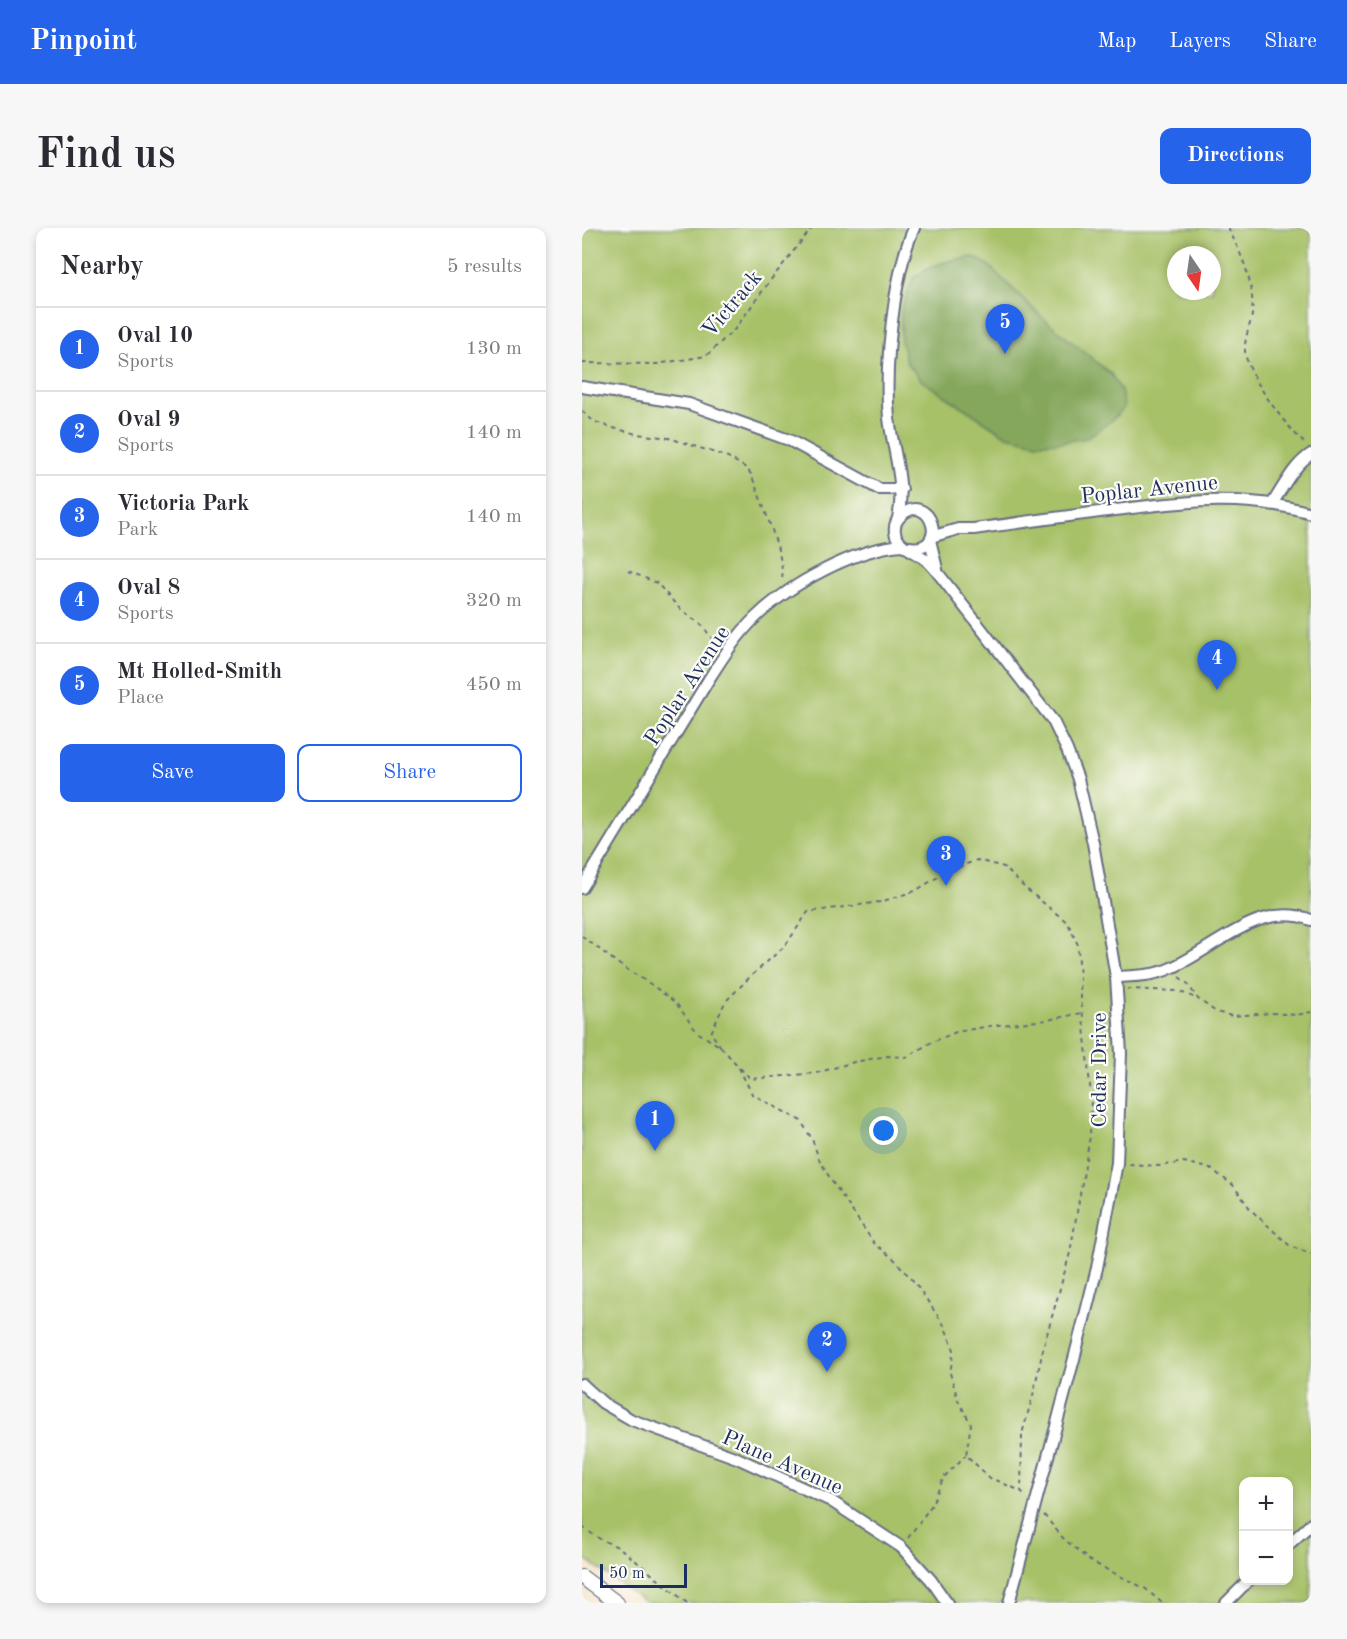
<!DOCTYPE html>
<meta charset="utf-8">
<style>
:root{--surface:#fff;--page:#f7f7f7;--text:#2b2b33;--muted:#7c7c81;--line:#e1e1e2;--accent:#2563eb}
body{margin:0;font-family:"Old Standard TT",serif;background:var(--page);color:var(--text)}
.controls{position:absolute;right:18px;bottom:18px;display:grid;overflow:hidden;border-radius:12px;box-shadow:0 3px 9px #0003}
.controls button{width:54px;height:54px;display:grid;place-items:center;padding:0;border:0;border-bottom:2px solid var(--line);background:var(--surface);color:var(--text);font:30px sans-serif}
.compass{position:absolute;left:585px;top:18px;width:54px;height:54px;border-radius:50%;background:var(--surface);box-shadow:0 3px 9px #0003;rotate:167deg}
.scale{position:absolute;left:18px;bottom:15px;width:87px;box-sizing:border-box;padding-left:6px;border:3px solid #1b2f5e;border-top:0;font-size:16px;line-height:21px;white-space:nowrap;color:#1b2f5e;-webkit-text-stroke:4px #fdfcf7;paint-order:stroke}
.you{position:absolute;left:302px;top:903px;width:21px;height:21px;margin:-15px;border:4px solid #fff;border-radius:50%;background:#1a73e8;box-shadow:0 0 0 9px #1a73e833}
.badge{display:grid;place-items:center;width:39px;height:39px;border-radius:50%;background:var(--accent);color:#fff;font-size:20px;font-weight:700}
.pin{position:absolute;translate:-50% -50px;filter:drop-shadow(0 2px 3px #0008)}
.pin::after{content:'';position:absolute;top:32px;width:21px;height:18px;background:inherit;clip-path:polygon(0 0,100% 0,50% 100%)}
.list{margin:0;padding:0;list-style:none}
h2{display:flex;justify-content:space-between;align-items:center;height:78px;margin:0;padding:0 24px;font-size:26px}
h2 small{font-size:20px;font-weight:400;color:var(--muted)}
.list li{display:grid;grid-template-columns:39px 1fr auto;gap:18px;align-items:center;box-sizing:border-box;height:84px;padding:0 24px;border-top:2px solid var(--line)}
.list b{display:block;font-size:22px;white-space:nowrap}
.list p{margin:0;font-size:20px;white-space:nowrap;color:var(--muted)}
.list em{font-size:20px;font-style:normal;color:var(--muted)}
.actions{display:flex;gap:12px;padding:18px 24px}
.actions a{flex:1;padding:14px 0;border:2px solid var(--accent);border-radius:12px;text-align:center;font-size:21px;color:var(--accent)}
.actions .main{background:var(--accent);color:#fff}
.map{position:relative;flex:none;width:729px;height:1375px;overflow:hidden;border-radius:12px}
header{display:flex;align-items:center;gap:36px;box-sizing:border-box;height:84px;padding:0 30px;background:var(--accent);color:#fff}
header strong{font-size:28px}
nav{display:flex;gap:33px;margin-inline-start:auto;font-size:21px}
.intro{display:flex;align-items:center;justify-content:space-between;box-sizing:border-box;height:144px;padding:0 36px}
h1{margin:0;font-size:42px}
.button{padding:15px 27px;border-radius:12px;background:var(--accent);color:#fff;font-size:21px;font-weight:700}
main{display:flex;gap:36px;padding:0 36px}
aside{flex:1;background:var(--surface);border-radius:12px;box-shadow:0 3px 9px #0003}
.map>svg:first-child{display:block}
</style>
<header>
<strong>Pinpoint</strong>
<nav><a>Map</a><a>Layers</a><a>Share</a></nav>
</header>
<div class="intro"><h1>Find us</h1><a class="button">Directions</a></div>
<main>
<aside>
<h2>Nearby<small>5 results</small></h2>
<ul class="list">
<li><span class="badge">1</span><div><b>Oval 10</b><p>Sports</p></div><em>130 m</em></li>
<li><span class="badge">2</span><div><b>Oval 9</b><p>Sports</p></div><em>140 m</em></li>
<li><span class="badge">3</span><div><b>Victoria Park</b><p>Park</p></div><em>140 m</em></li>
<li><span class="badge">4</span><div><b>Oval 8</b><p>Sports</p></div><em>320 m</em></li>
<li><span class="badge">5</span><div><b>Mt Holled-Smith</b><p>Place</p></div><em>450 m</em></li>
</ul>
<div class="actions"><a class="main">Save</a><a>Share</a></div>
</aside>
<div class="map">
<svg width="729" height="1375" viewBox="0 0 729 1375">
<rect width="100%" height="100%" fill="#fdfcf7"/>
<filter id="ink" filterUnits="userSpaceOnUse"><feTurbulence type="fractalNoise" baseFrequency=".0167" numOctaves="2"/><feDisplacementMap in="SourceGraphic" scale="12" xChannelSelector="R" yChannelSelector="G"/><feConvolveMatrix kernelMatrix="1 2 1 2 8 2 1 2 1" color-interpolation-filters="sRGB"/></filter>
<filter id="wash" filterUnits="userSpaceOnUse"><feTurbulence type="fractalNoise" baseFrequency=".008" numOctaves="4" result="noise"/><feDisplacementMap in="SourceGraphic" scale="24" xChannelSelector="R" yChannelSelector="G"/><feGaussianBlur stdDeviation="1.35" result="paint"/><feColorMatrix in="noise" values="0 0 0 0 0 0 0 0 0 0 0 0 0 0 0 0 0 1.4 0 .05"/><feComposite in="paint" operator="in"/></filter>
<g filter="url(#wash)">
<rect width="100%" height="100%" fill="#f4e2c8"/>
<!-- green -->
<path fill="#a7c168" stroke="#617863" stroke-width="1.5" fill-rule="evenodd" d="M0,0H729V1375H64L0,1328ZM594,27H630V63H594ZM662,1254H706V1352H662Z"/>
<!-- forest -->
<polygon fill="#85a75c" stroke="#506b5d" stroke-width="1.5" points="392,29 405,36 461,90 529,146 539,163 542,180 529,193 504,210 479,214 456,215 425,208 340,153 325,136 319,114 319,83 332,49 351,38 370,32"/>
</g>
<g filter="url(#ink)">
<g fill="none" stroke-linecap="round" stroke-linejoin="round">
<defs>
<g id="minor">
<polyline points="0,159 107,176 207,212 297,261 320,261"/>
<path d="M690,276C702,258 711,238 729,226"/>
<path d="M316,290C324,256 311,224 307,190C303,150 307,111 313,71C317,47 322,22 332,0"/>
<path d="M349,309L376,301H392C442,294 492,287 542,281C608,273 664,266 729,285"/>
<polyline points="348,312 355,341"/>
<path d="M327,319C369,325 348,262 320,287C315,291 312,297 313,304C315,318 333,323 343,331C348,335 352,340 356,345L471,493L485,522L496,551L511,615L534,749L539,825L535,935L515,1040L493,1127L427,1375"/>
<path d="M0,660L127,451C141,429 155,407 174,389C208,356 274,320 321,317"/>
<path d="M534,749C553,748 572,748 589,740C633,721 677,672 729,692"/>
<polyline points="0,1156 21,1175 50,1192 155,1230 249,1273 319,1319 349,1352 365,1375"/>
<polyline points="706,1317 729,1296"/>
<polyline points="644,1375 667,1352"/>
</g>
<polyline id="secondary" points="0,1349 35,1375"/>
</defs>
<!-- minor casing -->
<use href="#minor" stroke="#676e83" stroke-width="14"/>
<!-- secondary casing -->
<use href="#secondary" stroke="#676e83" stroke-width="16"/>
<!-- path -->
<g stroke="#676e83" stroke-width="2" stroke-dasharray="4.5 4.5" stroke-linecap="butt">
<path d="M646,0C660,27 673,56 670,87C668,98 662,111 663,123C664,146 707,203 725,217"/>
<polyline points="0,135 75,136 124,128 153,101 187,54 230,0"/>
<path d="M0,183L11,193L27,199L55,206L87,210L146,229L164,240L169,246C178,271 204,330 200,353"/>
<polyline points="46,343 75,355 96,379 120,397 136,419"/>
<polyline points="0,708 38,737 70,757 94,775 115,804 139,819 156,838 170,866 219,893 230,911 237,931 249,952 292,1015 312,1031 334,1056 362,1097 372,1122 368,1145 376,1172 389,1196 384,1227 408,1250 439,1263 443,1267"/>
<polyline points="597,749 605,755 616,771 634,784 650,788 690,785 715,787 729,784"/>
<polyline points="545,761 596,763 616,771"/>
<polyline points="139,819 129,805 143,774 169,748 203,718 226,684 298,674 333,663 364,644 395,632 422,639 442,659 486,695 496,717 499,770 509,867 508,908 488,1025 462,1117 451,1167 440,1206 439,1263"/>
<polyline points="158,840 169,851 234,845 272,834 305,828 325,829 348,815 374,804 408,798 465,792 500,785"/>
<polyline points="547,936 577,938 602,934 629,941 651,957 669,982 708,1018 729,1026"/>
<polyline points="462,1287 481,1310 508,1333 564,1361 580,1375"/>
<polyline points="0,1299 18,1311 38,1320 105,1375"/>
<polyline points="326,1310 349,1278 362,1249 384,1227"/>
</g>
<!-- minor -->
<use href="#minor" stroke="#fff" stroke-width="10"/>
<!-- secondary -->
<use href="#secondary" stroke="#fff" stroke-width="14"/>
</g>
</g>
<g text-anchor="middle" stroke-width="4.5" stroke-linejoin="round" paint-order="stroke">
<!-- street labels -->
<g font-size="22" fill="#1b2f5e" stroke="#fdfcf7">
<text transform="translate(149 75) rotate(-50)" y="8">Victrack</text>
<text transform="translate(567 260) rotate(-6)" y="8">Poplar Avenue</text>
<text transform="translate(104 457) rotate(-57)" y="8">Poplar Avenue</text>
<text transform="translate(516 842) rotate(-90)" y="8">Cedar Drive</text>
<text transform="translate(201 1233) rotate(24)" y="8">Plane Avenue</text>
</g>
</g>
</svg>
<div class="controls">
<button>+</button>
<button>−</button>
</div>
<svg class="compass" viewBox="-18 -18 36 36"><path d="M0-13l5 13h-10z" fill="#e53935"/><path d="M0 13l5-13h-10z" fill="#7c7c81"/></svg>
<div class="scale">50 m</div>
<div class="you"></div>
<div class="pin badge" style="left:73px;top:923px">1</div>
<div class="pin badge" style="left:245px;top:1144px">2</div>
<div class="pin badge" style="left:364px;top:658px">3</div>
<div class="pin badge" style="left:635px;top:462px">4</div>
<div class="pin badge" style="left:423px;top:126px">5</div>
</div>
</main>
